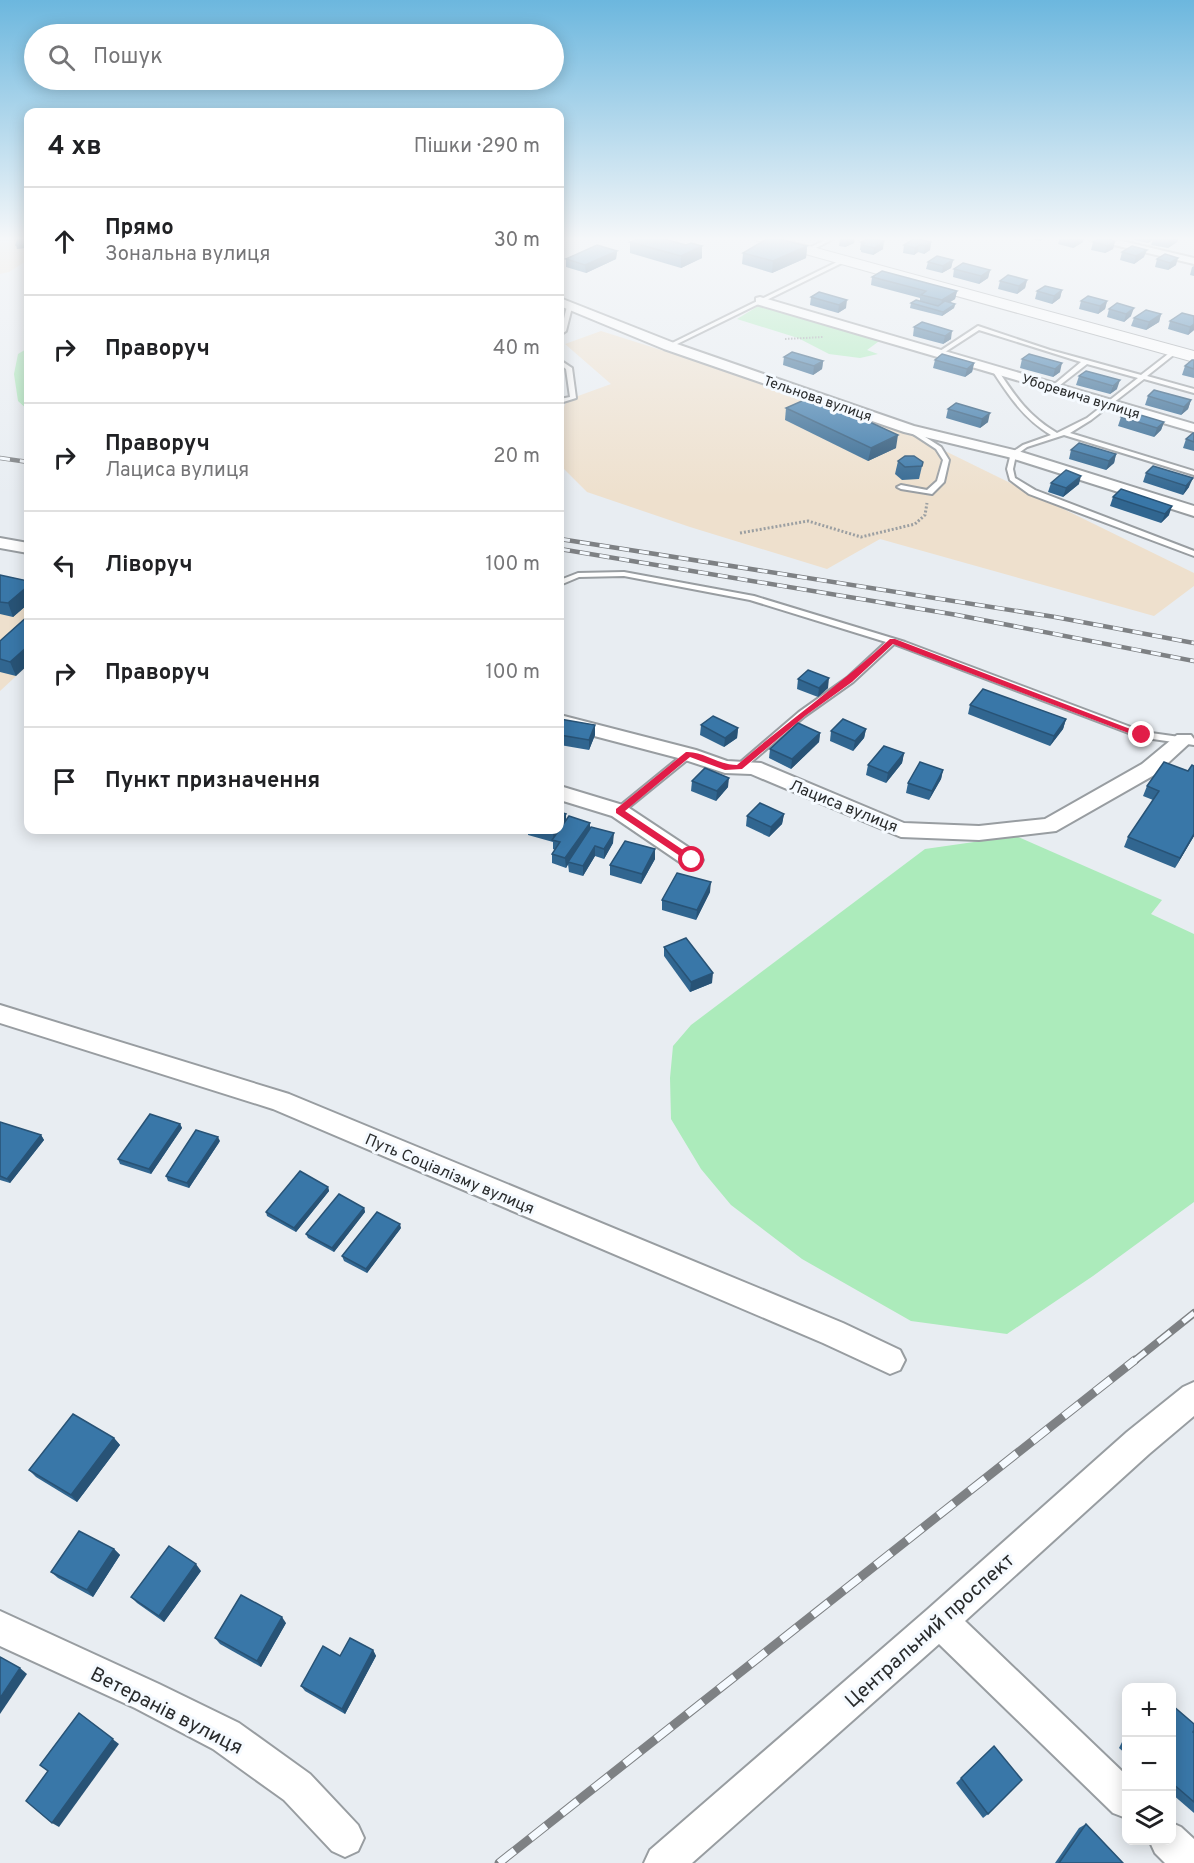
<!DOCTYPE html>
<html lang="uk">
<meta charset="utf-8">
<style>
:root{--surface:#fff;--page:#f2f2f2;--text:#202124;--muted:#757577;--line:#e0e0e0}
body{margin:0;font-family:Overpass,sans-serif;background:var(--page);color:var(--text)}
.controls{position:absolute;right:18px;bottom:18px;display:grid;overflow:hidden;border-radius:12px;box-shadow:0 3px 15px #0003}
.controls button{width:54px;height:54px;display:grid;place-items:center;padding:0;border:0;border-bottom:2px solid var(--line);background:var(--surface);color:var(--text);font:30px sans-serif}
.stop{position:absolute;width:18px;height:18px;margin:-14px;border:4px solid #e11d48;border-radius:50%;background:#fff}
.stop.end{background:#e11d48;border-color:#fff;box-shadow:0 2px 6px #0008}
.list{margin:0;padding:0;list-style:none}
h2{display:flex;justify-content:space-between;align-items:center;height:78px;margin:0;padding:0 24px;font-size:26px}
h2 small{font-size:20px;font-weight:400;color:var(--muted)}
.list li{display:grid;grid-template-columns:39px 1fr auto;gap:18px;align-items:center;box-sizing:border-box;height:108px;padding:0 24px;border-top:2px solid var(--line)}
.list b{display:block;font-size:22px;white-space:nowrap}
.list p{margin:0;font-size:20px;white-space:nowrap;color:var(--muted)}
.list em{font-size:20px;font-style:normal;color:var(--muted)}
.icon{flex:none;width:33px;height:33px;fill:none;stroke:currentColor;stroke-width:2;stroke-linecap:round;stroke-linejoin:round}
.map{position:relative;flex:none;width:1194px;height:1863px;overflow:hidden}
.search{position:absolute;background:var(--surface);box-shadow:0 3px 15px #0003;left:24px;top:24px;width:540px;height:66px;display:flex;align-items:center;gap:15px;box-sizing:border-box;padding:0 21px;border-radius:33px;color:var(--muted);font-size:22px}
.panel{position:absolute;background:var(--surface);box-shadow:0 3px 15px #0003;left:24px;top:108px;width:540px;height:726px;border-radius:12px}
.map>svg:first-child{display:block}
</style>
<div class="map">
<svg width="1194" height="1863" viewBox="0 0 1194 1863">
<rect width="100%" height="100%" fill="#e8edf2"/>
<!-- industrial -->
<g fill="#eee0cd">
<polygon points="28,240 28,260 9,272 0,274 0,242"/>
<polygon points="601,331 877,418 929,441 939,448 1194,573 1194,586 1154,616 880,539 827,569 690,527 587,492 560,465 560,417 567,400 611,384 565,344"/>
<polygon points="0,588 28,594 28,665 0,691"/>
</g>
<!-- green -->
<g fill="#acebbb">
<polygon points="765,302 882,339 867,350 878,354 860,358 829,354 798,338 737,319"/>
<polygon points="28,348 28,410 18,401 14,374 18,354"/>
<polygon points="1016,836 1162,900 1151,914 1194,934 1194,1202 1093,1276 1007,1334 911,1321 802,1259 731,1205 701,1169 671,1119 670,1078 673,1046 691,1025 925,849"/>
</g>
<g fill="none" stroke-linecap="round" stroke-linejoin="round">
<defs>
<g id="lane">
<polygon points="0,237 23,237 20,239 0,239"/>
<polygon points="831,237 837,237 810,251 805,250"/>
<polygon points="841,260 846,261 671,347 666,346"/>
<polygon points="567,306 572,307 566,331 560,335"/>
<path d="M978,326L1050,350L1141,375L1172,351H1176V353L1147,376L1194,389V393L1144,379L1091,420L1070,433L1194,471V475L1064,435L1027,447L1016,455L1013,469L1015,478L1035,490L1194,551V556L1029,494L1010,480L1007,469L1011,453L1023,445L1051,435C1024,419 1009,396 992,370L993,369H997C1015,396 1028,416 1057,433L1087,418L1138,378L1087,364L1055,389H1051V387L1081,362L979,330L942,354L937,353Z"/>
<polygon points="560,360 572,368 576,398 560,403 560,399 570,397 566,369 560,364"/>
<polygon points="907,428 911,428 941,447 949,460 944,482 932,494 901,489 897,487 901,485 927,490 937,481 943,460 936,449 907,430"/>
<polygon points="624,572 754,596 905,642 1144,732 1194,739 1194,745 1139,737 894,644 853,682 805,716 742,770 736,770 734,768 736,766 799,712 847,678 886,642 750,600 624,576 579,577 560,585 560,580 578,573"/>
<polygon points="689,751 692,752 694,754 692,756 622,813 616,813 614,811 616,809 686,752"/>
</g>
<g id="street">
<polygon points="1087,237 1105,237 1194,258 1194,264 1089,239"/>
<polygon points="760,297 1194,424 1194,432 756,304 756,298"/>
<polygon points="560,298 674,343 914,426 1018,451 1194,506 1194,516 1008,457 904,432 664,349 560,306"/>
<polygon points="0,538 28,543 28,553 0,548"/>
<polygon points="560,715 696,750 727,761 761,763 904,823 979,826 1045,819 1142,764 1177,735 1191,735 1194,739 1156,774 1056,831 979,840 901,837 751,774 725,773 682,759 560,727"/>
<polygon points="560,786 626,806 700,855 703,860 700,865 692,867 684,865 612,816 560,800"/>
<polygon points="0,1005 289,1094 843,1323 900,1350 905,1360 900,1370 890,1374 823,1343 273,1109 0,1023"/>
<polygon points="1194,1382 1194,1416 1149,1454 965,1621 1126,1775 1126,1818 1113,1813 939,1644 692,1863 644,1863 650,1850 928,1609 1127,1432 1183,1387"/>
<polygon points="0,1611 159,1684 239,1723 310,1774 358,1825 364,1838 358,1851 345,1857 332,1851 284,1800 213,1749 135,1708 0,1646"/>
<polygon points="1172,1823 1181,1827 1194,1839 1194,1863 1165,1863 1155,1853 1149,1840 1172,1840"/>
</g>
<polygon id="secondary" points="752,237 776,237 1194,351 1194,362 755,240"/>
</defs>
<!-- lane casing -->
<use href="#lane" stroke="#989da1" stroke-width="4"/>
<!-- street casing -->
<use href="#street" stroke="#989da1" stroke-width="4"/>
<!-- secondary casing -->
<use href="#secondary" stroke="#989da1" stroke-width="2"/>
<!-- path-far1 -->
<polyline stroke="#9b9fa2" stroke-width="2" stroke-dasharray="1.5 1.5" stroke-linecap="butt" points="785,339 823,337"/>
<!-- path -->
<polyline stroke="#9b9fa2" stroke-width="3" stroke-dasharray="2 2" stroke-linecap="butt" points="740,533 808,521 861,537 915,524 925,515 927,503"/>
<!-- lane -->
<use href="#lane" fill="#fff" fill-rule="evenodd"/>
<!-- street -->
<use href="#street" fill="#fff" fill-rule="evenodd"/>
<!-- secondary -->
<use href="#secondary" fill="#fff" fill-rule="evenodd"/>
<defs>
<g id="rail-far2">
<polyline points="0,458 28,462"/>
<polyline points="560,539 1055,617 1194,643"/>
<polyline points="560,549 957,615 1194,661"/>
</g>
<polyline id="rail-far1" points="1133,1362 1194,1313"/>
<polyline id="rail" points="499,1863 1135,1360"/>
</defs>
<!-- rail-far2 casing -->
<use href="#rail-far2" stroke="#7e8184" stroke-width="4.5"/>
<!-- rail-far1 casing -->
<use href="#rail-far1" stroke="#7e8184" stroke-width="8"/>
<!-- rail casing -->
<use href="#rail" stroke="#7e8184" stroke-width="9"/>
<!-- rail-far2 -->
<use href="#rail-far2" stroke="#f5faff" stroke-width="3" stroke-dasharray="10" stroke-linecap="butt"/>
<!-- rail-far1 -->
<use href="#rail-far1" stroke="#f5faff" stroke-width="5" stroke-dasharray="16" stroke-linecap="butt"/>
<!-- rail -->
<use href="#rail" stroke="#f5faff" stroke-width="7" stroke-dasharray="20" stroke-linecap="butt"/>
</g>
<!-- wall -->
<g fill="#316690">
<polygon points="642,237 660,237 660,238 686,245 702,246 702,258 681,268 630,253 630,242"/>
<polygon points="843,237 855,237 854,243 845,247 839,246 840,238"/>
<polygon points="1026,237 1047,237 1040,241 1025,238"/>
<polygon points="1060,237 1084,237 1083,242 1073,248 1058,244"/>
<polygon points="1135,237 1179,237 1177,242 1168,248 1151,245 1153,240 1148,243 1134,240"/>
<polygon points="1115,241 1113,249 1105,253 1091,250 1093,242"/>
<polygon points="861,242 883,249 873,255 861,252 861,250 860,250"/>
<polygon points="931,242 930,250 924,254 918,252 914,255 903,253 904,245"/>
<polygon points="807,246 806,258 772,273 742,264 743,253"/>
<polygon points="617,251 616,259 586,273 566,267 566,259"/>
<polygon points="1122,252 1144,257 1134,264 1120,260"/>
<polygon points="1165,254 1176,265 1168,270 1155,267 1157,259"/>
<polygon points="953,260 951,268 942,273 926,269 928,262"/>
<polygon points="1194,266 1194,276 1190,275 1192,267"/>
<polygon points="954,269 990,270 988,278 979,284 953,277"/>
<polygon points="872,277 957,291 955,299 949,302 955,304 954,308 942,316 910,308 911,303 920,301 920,298 871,285"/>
<polygon points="1027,280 1025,288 1017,294 998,289 1000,281"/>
<polygon points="1062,290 1060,298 1052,304 1035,299 1037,291"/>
<polygon points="819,292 846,308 838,313 810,305 811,297"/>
<polygon points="1081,301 1107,301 1105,309 1098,314 1079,309"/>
<polygon points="1117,303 1131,316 1124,322 1107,317 1109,309"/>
<polygon points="1182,313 1194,330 1188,335 1168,329 1170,321"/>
<polygon points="1161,314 1159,322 1146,330 1131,326 1134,318"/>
<polygon points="922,322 951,339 943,344 913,336 914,327"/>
<polygon points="1029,354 1060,372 1053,377 1020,368 1022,359"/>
<polygon points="784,357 823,361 822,369 813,375 783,365"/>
<polygon points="935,360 974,363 972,372 965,377 933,368"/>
<polygon points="1194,360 1194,378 1182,375 1185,366"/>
<polygon points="1086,371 1117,389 1110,394 1076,385 1079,376"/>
<polygon points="1148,396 1191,400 1188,409 1181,415 1145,405"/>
<polygon points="956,403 988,422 980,428 946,418 948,409"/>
<polygon points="786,408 896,448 868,461 785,420"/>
<polygon points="1121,417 1164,422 1161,430 1154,437 1118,426"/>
<polygon points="1194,433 1194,451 1183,448 1186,439"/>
<polygon points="1071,450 1116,454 1114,463 1106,470 1069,459"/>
<polygon points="898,461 923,462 919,479 902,480 895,474"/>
<polygon points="1153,466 1189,487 1183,495 1143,482 1146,473"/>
<polygon points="1051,483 1079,484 1063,497 1048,492"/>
<polygon points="1113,497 1169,515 1161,523 1110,506"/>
<polygon points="0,575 28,581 28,604 13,617 0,614"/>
<polygon points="28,616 16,676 0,672 0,641"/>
<polygon points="798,679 828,688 818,697 797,689"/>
<polygon points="970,705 1066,719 1063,729 1050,746 968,714"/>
<polygon points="560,719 595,735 589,750 560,745"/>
<polygon points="701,725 738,728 737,738 724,747 700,735"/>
<polygon points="866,729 864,738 853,751 830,741 831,731"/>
<polygon points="820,733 819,742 791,769 769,758 770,749"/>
<polygon points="904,753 902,763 886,783 866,775 868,765"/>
<polygon points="1194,766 1194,836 1175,868 1124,847 1128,837 1153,800 1143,796 1147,786 1188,771"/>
<polygon points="943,770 941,779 929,800 906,793 908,783"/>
<polygon points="692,781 728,787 716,801 691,791"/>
<polygon points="566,814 566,821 590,829 613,843 604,859 595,856 583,876 569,872 568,864 566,868 552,863 552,854 555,850 553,849 553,842 528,835 528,830 560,830"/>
<polygon points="784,814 782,824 769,837 746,826 747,816"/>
<polygon points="655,849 655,859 641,884 610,875 610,865"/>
<polygon points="710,892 696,920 662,910 662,900"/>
<polygon points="664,947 712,983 690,992 664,956"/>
<polygon points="0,1122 41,1135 44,1140 10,1183 0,1180"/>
<polygon points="180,1124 182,1128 151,1174 120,1164 118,1159"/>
<polygon points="220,1141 189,1188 168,1181 166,1176"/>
<polygon points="328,1187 329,1191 296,1232 267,1216 266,1212"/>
<polygon points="364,1208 365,1212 334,1252 308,1238 306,1234"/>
<polygon points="401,1228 367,1273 344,1261 342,1256"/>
<polygon points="114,1438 120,1445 77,1502 36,1477 29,1470"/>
<polygon points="114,1549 120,1555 93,1597 58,1578 51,1572"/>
<polygon points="201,1571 164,1622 137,1603 131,1597"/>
<polygon points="286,1623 261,1667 220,1644 215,1638"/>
<polygon points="373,1650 376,1656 345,1714 305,1691 301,1686 340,1656"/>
<polygon points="1172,1705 1194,1733 1194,1813 1172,1794"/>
<polygon points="1126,1734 1126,1754 1119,1748"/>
<polygon points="994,1746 988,1814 983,1818 956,1783"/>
<polygon points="1086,1824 1123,1863 1055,1863 1079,1828"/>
</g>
<!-- shaded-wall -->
<g fill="#285376">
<polygon points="852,237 855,237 854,243 845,247 846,240"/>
<polygon points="1041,237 1047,237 1040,241"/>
<polygon points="1081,237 1084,237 1083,242 1073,248 1075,240"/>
<polygon points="1150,237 1156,237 1154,237 1153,240 1148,243"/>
<polygon points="1176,237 1179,237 1177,242 1168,248 1171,241"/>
<polygon points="28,238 28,243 27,248 17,249 16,245"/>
<polygon points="884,241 883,249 873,255 874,248"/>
<polygon points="1115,241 1113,249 1105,253 1107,246"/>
<polygon points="931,242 930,250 924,254 925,246"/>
<polygon points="919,245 918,252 914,255 915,248"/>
<polygon points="702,246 702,258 681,268 681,256"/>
<polygon points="807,246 806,258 772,273 773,261"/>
<polygon points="1147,250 1144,257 1134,264 1136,256"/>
<polygon points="617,251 616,259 586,273 585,265"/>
<polygon points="1178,258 1176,265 1168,270 1170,263"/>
<polygon points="953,260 951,268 942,273 943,266"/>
<polygon points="990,270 988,278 979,284 981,276"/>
<polygon points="1027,280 1025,288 1017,294 1019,286"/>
<polygon points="1062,290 1060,298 1052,304 1054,296"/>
<polygon points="957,291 955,299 940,309 942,300"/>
<polygon points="847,300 846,308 838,313 839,305"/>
<polygon points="1107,301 1105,309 1098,314 1100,306"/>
<polygon points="955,304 954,308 942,316 943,312"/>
<polygon points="1134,308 1131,316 1124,322 1126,314"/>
<polygon points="1161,314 1159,322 1146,330 1149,322"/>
<polygon points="1194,324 1194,330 1188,335 1190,327"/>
<polygon points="952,331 951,339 943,344 945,336"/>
<polygon points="823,361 822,369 813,375 814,366"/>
<polygon points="974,363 972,372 965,377 967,369"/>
<polygon points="1062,363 1060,372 1053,377 1055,369"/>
<polygon points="1120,380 1117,389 1110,394 1113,386"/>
<polygon points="1191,400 1188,409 1181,415 1184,407"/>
<polygon points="990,413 988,422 980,428 982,419"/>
<polygon points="1164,422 1161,430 1154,437 1157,428"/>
<polygon points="898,435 896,448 868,461 871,448"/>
<polygon points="1116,454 1114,463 1106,470 1109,461"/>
<polygon points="1081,476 1079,484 1063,497 1066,488"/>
<polygon points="1193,478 1189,487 1183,495 1186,486"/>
<polygon points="1172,506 1169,515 1161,523 1165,514"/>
<polygon points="28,586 28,604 13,617 8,603"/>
<polygon points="28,646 28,665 16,676 10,662"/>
<polygon points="829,678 828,688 818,697 819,688"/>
<polygon points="1066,719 1063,729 1050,746 1054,736"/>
<polygon points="595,725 595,735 589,750 589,740"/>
<polygon points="738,728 737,738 724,747 725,738"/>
<polygon points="866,729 864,738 853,751 855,741"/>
<polygon points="820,733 819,742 791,769 792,759"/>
<polygon points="904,753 902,763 886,783 888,773"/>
<polygon points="943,770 941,779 929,800 932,791"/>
<polygon points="729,778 728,787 716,801 717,791"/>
<polygon points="566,814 566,823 554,840 553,833 555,830 560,830 560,823"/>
<polygon points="784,814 782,824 769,837 771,827"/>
<polygon points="590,823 590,832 568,862 569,863 566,868 565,858"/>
<polygon points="614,833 613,843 604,859 604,849"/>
<polygon points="1194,834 1194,836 1175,868 1180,858"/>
<polygon points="595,846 595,856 583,876 583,866"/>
<polygon points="655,849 655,859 641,884 642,874"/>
<polygon points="711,882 710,892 696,920 697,910"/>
<polygon points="713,973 712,983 690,992 691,982"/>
<polygon points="180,1124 182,1128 151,1174 149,1169"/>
<polygon points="41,1135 44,1140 10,1183 7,1179"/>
<polygon points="218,1137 220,1141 189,1188 187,1183"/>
<polygon points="328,1187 329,1191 296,1232 294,1228"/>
<polygon points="364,1208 365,1212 334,1252 332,1248"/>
<polygon points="400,1224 401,1228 367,1273 366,1269"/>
<polygon points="114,1438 120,1445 77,1502 71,1495"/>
<polygon points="114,1549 120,1555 93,1597 87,1590"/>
<polygon points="196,1564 201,1571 164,1622 159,1616"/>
<polygon points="282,1617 286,1623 261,1667 257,1661"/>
<polygon points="373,1650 376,1656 345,1714 342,1709"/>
<polygon points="20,1668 27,1674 0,1714 0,1698"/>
<polygon points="79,1713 119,1744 59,1827 52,1823"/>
</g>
<!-- building -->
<g fill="#3977a8" stroke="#285376" stroke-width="1.5">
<polygon points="642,237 658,237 657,237 686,245 691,243 702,246 681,256 630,242"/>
<polygon points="770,237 772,237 807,246 773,261 743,253"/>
<polygon points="843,237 852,237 846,240 840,238"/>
<polygon points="1060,237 1081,237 1075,240"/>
<polygon points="1101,237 1115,241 1107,246 1093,242"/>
<polygon points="1154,237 1176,237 1171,241"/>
<polygon points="28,238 26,245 16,245 18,239"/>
<polygon points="869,238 884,241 874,248 862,245 865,243 861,242"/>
<polygon points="915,238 931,242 925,246 919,245 915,248 904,245"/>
<polygon points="597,245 617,251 585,265 566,259"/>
<polygon points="1132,246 1147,250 1136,256 1122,252"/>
<polygon points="1165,254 1178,258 1170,263 1157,259"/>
<polygon points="937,256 953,260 943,266 928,262"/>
<polygon points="963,263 990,270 981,276 954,269"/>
<polygon points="882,271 957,291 942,300 921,295 926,291 872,277"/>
<polygon points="1008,275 1027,280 1019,286 1000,281"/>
<polygon points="1045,286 1062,290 1054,296 1037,291"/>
<polygon points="819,292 847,300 839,305 811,297"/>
<polygon points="1088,296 1107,301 1100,306 1081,301"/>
<polygon points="916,300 938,306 945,301 955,304 943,312 911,303"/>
<polygon points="1117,303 1134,308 1126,314 1109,309"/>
<polygon points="1146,310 1161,314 1149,322 1134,318"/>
<polygon points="1182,313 1194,316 1194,324 1190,327 1170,321"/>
<polygon points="922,322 952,331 945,336 914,327"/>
<polygon points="792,352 823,361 814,366 784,357"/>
<polygon points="942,354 974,363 967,369 935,360"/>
<polygon points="1029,354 1062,363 1055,369 1022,359"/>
<polygon points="1192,360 1194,360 1194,369 1185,366"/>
<polygon points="1086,371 1120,380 1113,386 1079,376"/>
<polygon points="1154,390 1191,400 1184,407 1148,396"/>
<polygon points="813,396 898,435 871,448 786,408"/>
<polygon points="956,403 990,413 982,419 948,409"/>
<polygon points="1127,411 1164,422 1157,428 1121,417"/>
<polygon points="1193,433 1194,433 1194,442 1186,439"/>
<polygon points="1079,443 1116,454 1109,461 1071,450"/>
<polygon points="905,456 914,456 923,462 922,466 905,467 898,461"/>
<polygon points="1153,466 1193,478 1186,486 1146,473"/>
<polygon points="1066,470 1081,476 1066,488 1051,483"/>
<polygon points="1121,489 1172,506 1165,514 1113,497"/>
<polygon points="0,575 28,581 28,586 8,603 0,602"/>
<polygon points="28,616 28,646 10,662 0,659 0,641"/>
<polygon points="808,670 829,678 819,688 798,679"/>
<polygon points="983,689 1066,719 1054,736 970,705"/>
<polygon points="713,716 738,728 725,738 701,725"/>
<polygon points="560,719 595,725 589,740 560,735"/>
<polygon points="843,719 866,729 855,741 831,731"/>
<polygon points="798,723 820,733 792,759 770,749"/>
<polygon points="884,746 904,753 888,773 868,765"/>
<polygon points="920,762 943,770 932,791 908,783"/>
<polygon points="1164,762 1188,771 1192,765 1194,766 1194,834 1180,858 1128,837 1159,791 1147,786"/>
<polygon points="705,768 729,778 717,791 692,781"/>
<polygon points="760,803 784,814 771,827 747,816"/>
<polygon points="560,812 566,814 560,823"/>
<polygon points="569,816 590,823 565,858 552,854 560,842 552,840"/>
<polygon points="591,827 614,833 604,849 595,846 583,866 568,862"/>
<polygon points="542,830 555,830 553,833"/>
<polygon points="625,841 655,849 642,874 610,865"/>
<polygon points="677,873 711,882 697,910 662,900"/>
<polygon points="686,938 713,973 691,982 664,947"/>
<polygon points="150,1114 180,1124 149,1169 118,1159"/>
<polygon points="0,1122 41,1135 7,1179 0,1176"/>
<polygon points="196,1130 218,1137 187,1183 166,1176"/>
<polygon points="300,1171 328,1187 294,1228 266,1212"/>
<polygon points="339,1194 364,1208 332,1248 306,1234"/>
<polygon points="377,1212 400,1224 366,1269 342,1256"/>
<polygon points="73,1414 114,1438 71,1495 29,1470"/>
<polygon points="79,1531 114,1549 87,1590 51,1572"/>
<polygon points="169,1546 196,1564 159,1616 131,1597"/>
<polygon points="241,1595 282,1617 257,1661 215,1638"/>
<polygon points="350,1638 373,1650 342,1709 301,1686 323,1646 340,1656"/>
<polygon points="0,1657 20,1668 0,1698"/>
<polygon points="1172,1705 1194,1724 1194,1730 1193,1732 1194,1733 1194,1802 1172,1783"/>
<polygon points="79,1713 113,1739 52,1823 26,1801 48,1771 40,1765"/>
<polygon points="994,1746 1022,1780 988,1814 961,1778"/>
<polygon points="1086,1824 1123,1863 1059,1863"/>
</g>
<!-- sky -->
<linearGradient id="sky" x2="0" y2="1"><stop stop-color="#6cb7de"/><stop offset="0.48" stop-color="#f5f7f9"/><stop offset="1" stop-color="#f5f7f9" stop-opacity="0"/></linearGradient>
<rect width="1194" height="497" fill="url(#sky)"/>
<!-- route -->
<path fill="#e11d48" d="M890,639H895L1146,735L1139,737L893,644L852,682L805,716L742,769L725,770L690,757L625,811L695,858V862H689L616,813V809L686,752C703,751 719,765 737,765C787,722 841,684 890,639Z"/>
<g text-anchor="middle" stroke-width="6" stroke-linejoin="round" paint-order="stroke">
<!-- far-street labels -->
<g font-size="14" fill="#292b2c" stroke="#f5faff">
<text transform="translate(1081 396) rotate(17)" y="5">Уборевича вулиця</text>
<text transform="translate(818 398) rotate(19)" y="5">Тельнова вулиця</text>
</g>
<!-- street labels -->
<g font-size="16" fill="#292b2c" stroke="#f5faff">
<text transform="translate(844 805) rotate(22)" y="6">Лациса вулиця</text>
<text transform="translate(450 1173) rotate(23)" y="6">Путь Соціалізму вулиця</text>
</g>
<!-- near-street labels -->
<g font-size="20" fill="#292b2c" stroke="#f5faff">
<text transform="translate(929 1630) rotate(-42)" y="7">Центральний проспект</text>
<text transform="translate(167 1710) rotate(27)" y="7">Ветеранів вулиця</text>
</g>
</g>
</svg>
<div class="controls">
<button>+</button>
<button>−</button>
<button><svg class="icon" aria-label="layers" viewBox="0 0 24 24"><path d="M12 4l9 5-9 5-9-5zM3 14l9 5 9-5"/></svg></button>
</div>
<div class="stop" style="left:692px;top:860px"></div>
<div class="stop end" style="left:1142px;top:735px"></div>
<div class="search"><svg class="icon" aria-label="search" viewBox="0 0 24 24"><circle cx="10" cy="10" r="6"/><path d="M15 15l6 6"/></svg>Пошук</div>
<section class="panel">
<h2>4 хв<small>Пішки · 290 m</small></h2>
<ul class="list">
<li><svg class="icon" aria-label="ahead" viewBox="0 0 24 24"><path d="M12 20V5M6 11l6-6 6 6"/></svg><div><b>Прямо</b><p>Зональна вулиця</p></div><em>30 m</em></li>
<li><svg class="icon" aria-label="right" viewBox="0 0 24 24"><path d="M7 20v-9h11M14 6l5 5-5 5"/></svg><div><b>Праворуч</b></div><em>40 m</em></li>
<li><svg class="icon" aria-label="right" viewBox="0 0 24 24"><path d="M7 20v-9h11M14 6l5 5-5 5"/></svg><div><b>Праворуч</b><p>Лациса вулиця</p></div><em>20 m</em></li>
<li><svg class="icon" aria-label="left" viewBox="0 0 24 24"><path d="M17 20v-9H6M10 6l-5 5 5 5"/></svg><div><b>Ліворуч</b></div><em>100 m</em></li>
<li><svg class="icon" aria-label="right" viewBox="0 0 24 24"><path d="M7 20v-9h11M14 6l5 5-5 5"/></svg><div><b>Праворуч</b></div><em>100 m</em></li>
<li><svg class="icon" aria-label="arrive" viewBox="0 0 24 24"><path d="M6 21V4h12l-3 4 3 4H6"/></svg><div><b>Пункт призначення</b></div></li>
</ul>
</section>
</div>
